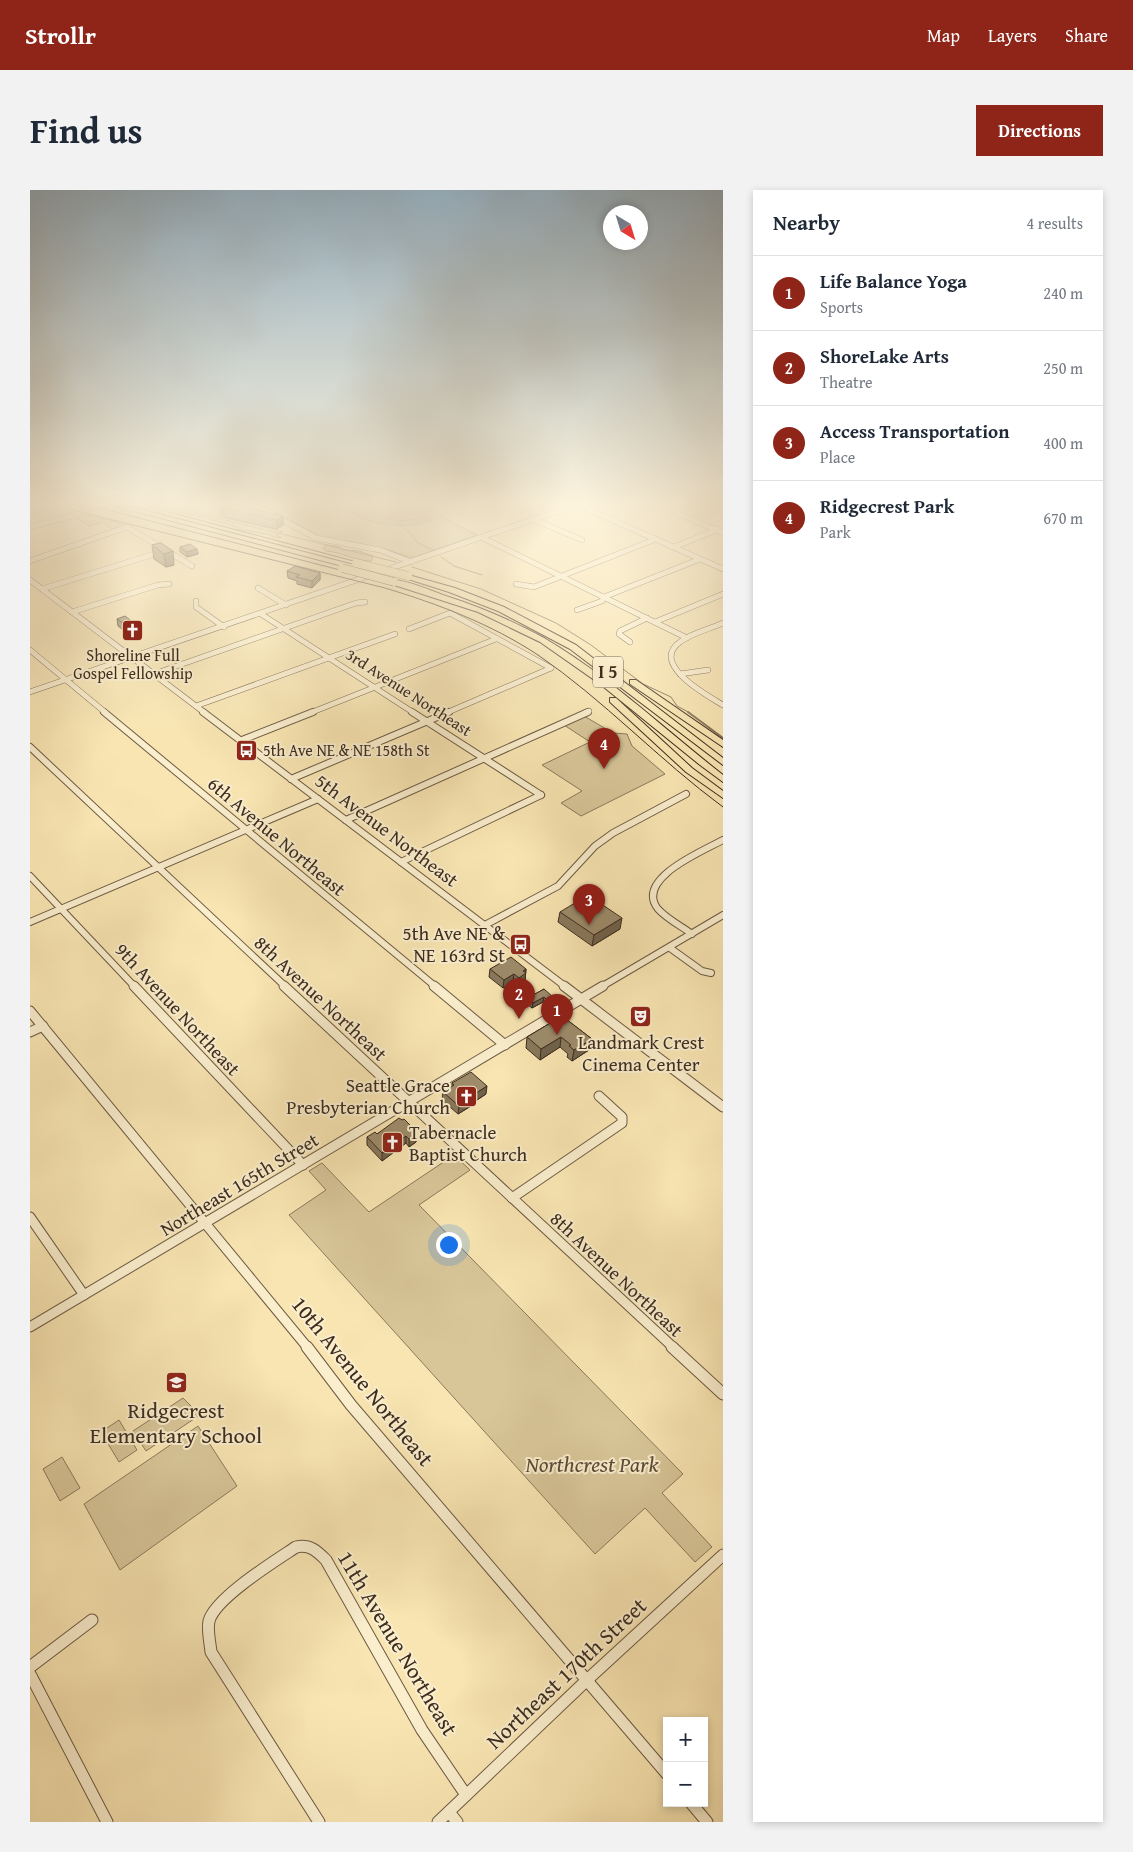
<!DOCTYPE html>
<meta charset="utf-8">
<style>
:root{--surface:#fff;--page:#f2f2f3;--text:#1f2937;--muted:#747a83;--line:#e0e1e3;--accent:#8f2418}
body{margin:0;font-family:"Gentium Book Plus",serif;background:var(--page);color:var(--text)}
.controls{position:absolute;right:15px;bottom:15px;display:grid;overflow:hidden;border-radius:0px;box-shadow:0 2px 8px #0003}
.controls button{width:45px;height:45px;display:grid;place-items:center;padding:0;border:0;border-bottom:1px solid var(--line);background:var(--surface);color:var(--text);font:25px sans-serif}
.compass{position:absolute;left:573px;top:15px;width:45px;height:45px;border-radius:50%;background:var(--surface);box-shadow:0 2px 8px #0003;rotate:142deg}
.you{position:absolute;left:418px;top:1054px;width:18px;height:18px;margin:-12px;border:4px solid #fff;border-radius:50%;background:#1a73e8;box-shadow:0 0 0 8px #1a73e833}
.badge{display:grid;place-items:center;width:32px;height:32px;border-radius:50%;background:var(--accent);color:#fff;font-size:16px;font-weight:700}
.pin{position:absolute;translate:-50% -41px;filter:drop-shadow(0 1px 2px #0008)}
.pin::after{content:'';position:absolute;top:26px;width:18px;height:15px;background:inherit;clip-path:polygon(0 0,100% 0,50% 100%)}
.list{margin:0;padding:0;list-style:none}
h2{display:flex;justify-content:space-between;align-items:center;height:65px;margin:0;padding:0 20px;font-size:21px}
h2 small{font-size:16px;font-weight:400;color:var(--muted)}
.list li{display:grid;grid-template-columns:32px 1fr auto;gap:15px;align-items:center;box-sizing:border-box;height:75px;padding:0 20px;border-top:1px solid var(--line)}
.list b{display:block;font-size:19px;white-space:nowrap}
.list p{margin:0;font-size:16px;white-space:nowrap;color:var(--muted)}
.list em{font-size:16px;font-style:normal;color:var(--muted)}
.map{position:relative;flex:none;width:693px;height:1632px;overflow:hidden;border-radius:0px}
header{display:flex;align-items:center;gap:30px;box-sizing:border-box;height:70px;padding:0 25px;background:var(--accent);color:#fff}
header strong{font-size:24px}
nav{display:flex;gap:28px;margin-inline-start:auto;font-size:18px}
.intro{display:flex;align-items:center;justify-content:space-between;box-sizing:border-box;height:120px;padding:0 30px}
h1{margin:0;font-size:35px}
.button{padding:12px 22px;border-radius:0px;background:var(--accent);color:#fff;font-size:18px;font-weight:700}
main{display:flex;gap:30px;padding:0 30px}
aside{flex:1;background:var(--surface);border-radius:0px;box-shadow:0 2px 8px #0003}
.map>svg:first-child{display:block}
</style>
<header>
<strong>Strollr</strong>
<nav><a>Map</a><a>Layers</a><a>Share</a></nav>
</header>
<div class="intro"><h1>Find us</h1><a class="button">Directions</a></div>
<main>
<div class="map">
<svg width="693" height="1632" viewBox="0 0 693 1632">
<rect width="100%" height="100%" fill="#f8e5b2"/>
<filter id="stains"><feTurbulence type="fractalNoise" baseFrequency=".004" numOctaves="4"/><feColorMatrix values="0 0 0 0 .2 0 0 0 0 .09 0 0 0 0 .02 0 0 0 .5 -.17"/></filter>
<radialGradient id="worn" r=".72"><stop offset=".6" stop-color="#630" stop-opacity="0"/><stop offset="1" stop-color="#630" stop-opacity=".3"/></radialGradient>
<!-- green -->
<g fill="#d8c699" stroke="#8a795c">
<polygon points="115,313 142,313 160,317 170,313 218,313 227,319 221,318 193,323 189,326 250,341 252,342 246,345 251,347 250,348 242,347 241,345 208,339 201,335"/>
<polygon points="228,313 385,313 447,345 385,367 379,367 355,359 293,348"/>
<polygon points="53,324 87,332 94,336 83,340 73,332 59,336 46,327"/>
<path d="M297,355L310,357L312,360L329,361L343,366L341,371C325,371 311,362 296,361L293,358Z"/>
<polygon points="554,526 583,543 597,544 602,556 635,584 551,626 531,613 552,601 512,575 560,552 534,535"/>
<polygon points="424,965 440,980 389,1015 653,1284 632,1303 682,1357 665,1372 615,1318 565,1364 259,1025 296,1000 279,981 292,973 339,1022"/>
<polygon points="153,1208 170,1225 116,1261 103,1241"/>
<polygon points="89,1230 107,1260 89,1272 71,1242"/>
<polygon points="168,1236 207,1296 90,1380 54,1314"/>
<polygon points="32,1267 50,1298 30,1311 13,1279"/>
</g>
<!-- water -->
<path fill="#b8a680" stroke="#877559" d="M349,313C367,313 389,313 403,328C389,341 337,336 324,323L325,320Z"/>
<g fill="none" stroke-linecap="round" stroke-linejoin="round">
<!-- shore -->
<polyline stroke="#7a6950" stroke-width="1" points="347,313 346,318 341,322 342,325 369,331 390,329 389,325 376,319 375,313"/>
<!-- stream-far1 -->
<g stroke="#877559" stroke-width="1">
<polyline points="124,313 154,320 201,313"/>
<polyline points="340,313 345,316"/>
<polyline points="154,320 366,372"/>
<polyline points="370,335 380,343"/>
<polyline points="382,345 388,353 403,360"/>
<polyline points="411,367 424,376 452,385"/>
<polyline points="382,377 451,399 526,433 561,455 613,494 641,507 647,516 660,523"/>
</g>
<!-- stream -->
<polyline stroke="#877559" stroke-width="2" points="658,522 693,548"/>
<defs>
<g id="minor-far3">
<polyline points="221,313 286,348 350,360 381,372"/>
<polyline points="415,313 435,323"/>
<polyline points="625,313 693,343"/>
<polyline points="546,314 693,379"/>
<polyline points="505,330 552,350"/>
<polyline points="0,337 42,326"/>
<polyline points="453,348 657,448"/>
<polyline points="644,357 689,339"/>
<polyline points="0,371 97,337 162,376"/>
<polyline points="0,390 175,523"/>
<polyline points="486,394 504,397 626,349"/>
<polyline points="228,398 256,415"/>
<polyline points="12,399 131,362"/>
<polyline points="166,411 166,417 194,437"/>
<polyline points="547,420 572,411 574,407 670,369"/>
<polyline points="42,422 128,395 139,394"/>
<polyline points="231,424 384,523"/>
<polyline points="625,432 693,404"/>
<path d="M693,433C680,439 661,443 650,452C619,474 678,506 693,515"/>
<polyline points="379,439 420,423 521,478"/>
<polyline points="600,452 589,444 590,441 617,428"/>
<polyline points="0,460 76,523"/>
<polyline points="124,484 326,413 335,412"/>
<polyline points="650,484 678,480"/>
<polyline points="0,502 551,313"/>
<polyline points="166,516 365,444"/>
<polyline points="280,523 466,449"/>
<polyline points="416,523 521,478"/>
<polyline points="555,523 559,521"/>
</g>
<g id="minor-far2">
<polyline points="74,522 406,797"/>
<polyline points="173,522 536,797"/>
<polyline points="382,522 511,605"/>
<polyline points="212,550 283,522"/>
<polyline points="0,557 256,797"/>
<polyline points="261,589 419,522"/>
<polyline points="316,630 558,522"/>
<polyline points="371,672 511,605"/>
<polyline points="0,686 105,797"/>
<polyline points="0,732 288,609"/>
<polyline points="455,735 528,696 565,656 583,643 656,604"/>
<path d="M662,744C651,736 637,729 628,719C604,689 673,661 693,650"/>
<polyline points="640,758 672,781 681,783"/>
<polyline points="571,797 693,725"/>
</g>
<g id="minor-far1">
<polyline points="104,796 273,975"/>
<polyline points="254,796 644,1158"/>
<polyline points="404,796 475,855"/>
<polyline points="534,796 693,917"/>
<polyline points="0,821 278,1158"/>
<polyline points="0,842 13,836"/>
<polyline points="482,1008 592,933 592,927 569,906"/>
<polyline points="0,1027 54,1105"/>
<polyline points="0,1137 573,796"/>
</g>
<g id="minor">
<polyline points="277,1157 321,1215 637,1584"/>
<polyline points="642,1157 693,1204"/>
<polyline points="0,1477 62,1430"/>
<polyline points="0,1484 77,1632"/>
<polyline points="661,1613 677,1632"/>
<polyline points="419,1622 427,1632"/>
<path d="M289,1632L181,1462C180,1452 177,1441 179,1431C185,1408 245,1371 266,1357C280,1354 287,1361 296,1370L392,1540L436,1605"/>
<polyline points="408,1632 557,1490 693,1365"/>
</g>
<g id="highway">
<polygon points="44,313 70,313 316,378 312,380 68,317 68,319 66,320"/>
<polygon points="91,313 103,313 329,373 324,374"/>
<polygon points="375,384 425,398 474,417 546,455 693,568 693,575 540,459 468,421 419,402 375,388"/>
<path d="M361,390C375,389 402,401 416,406C450,417 483,431 514,448C579,486 634,539 693,585V592L670,575L570,494L510,452L448,422L361,394Z"/>
<polygon points="600,490 606,490 693,550 693,557 600,494"/>
<polygon points="580,508 586,508 662,578 693,601 693,608 656,582 580,512"/>
</g>
</defs>
<!-- minor-far3 casing -->
<use href="#minor-far3" stroke="#6c5a44" stroke-width="6"/>
<!-- minor-far2 casing -->
<use href="#minor-far2" stroke="#6c5a44" stroke-width="8"/>
<!-- minor-far1 casing -->
<use href="#minor-far1" stroke="#6c5a44" stroke-width="11"/>
<!-- minor casing -->
<use href="#minor" stroke="#6c5a44" stroke-width="13"/>
<!-- highway casing -->
<use href="#highway" stroke="#3d2c1f" stroke-width="2"/>
<!-- minor-far3 -->
<use href="#minor-far3" stroke="#faeecd" stroke-width="5"/>
<!-- minor-far2 -->
<use href="#minor-far2" stroke="#faeecd" stroke-width="6"/>
<!-- minor-far1 -->
<use href="#minor-far1" stroke="#faeecd" stroke-width="9"/>
<!-- minor -->
<use href="#minor" stroke="#faeecd" stroke-width="11"/>
<!-- highway -->
<use href="#highway" fill="#f8e5b2" fill-rule="evenodd"/>
<!-- tram -->
<path stroke="#3d2c1f" stroke-width="1" d="M15,313L355,398C408,414 461,434 508,465C574,510 629,570 693,617"/>
<defs>
<g id="highway-bridge">
<polyline points="326,373 378,386"/>
<polyline points="312,378 364,392"/>
</g>
</defs>
<!-- highway-bridge casing -->
<use href="#highway-bridge" stroke="#3d2c1f" stroke-width="9" stroke-linecap="butt"/>
<!-- highway-bridge -->
<use href="#highway-bridge" stroke="#f8e5b2" stroke-width="8"/>
</g>
<!-- wall -->
<g fill="#88785c" stroke="#3d2c1f">
<polygon points="149,313 169,313 160,316"/>
<polygon points="191,318 253,326 253,335 247,339 192,327"/>
<polygon points="131,353 144,375 136,377 124,369 122,355"/>
<polygon points="150,357 167,359 168,364 157,367 150,362"/>
<polygon points="257,381 290,383 290,390 282,398 267,394 267,391 258,388"/>
<polygon points="87,429 110,438 111,445 104,448 88,436"/>
<polygon points="530,722 590,739 562,756 528,732"/>
<polygon points="460,779 496,779 495,791 488,796 483,792 473,798 459,787"/>
<polygon points="514,799 522,812 516,815 513,812 502,818 497,814 498,808"/>
<polygon points="532,826 562,849 559,860 542,871 537,867 538,864 530,857 510,870 496,858 497,847"/>
<polygon points="422,893 456,904 441,914 441,916 428,924 412,910 413,902 422,896"/>
<polygon points="372,930 385,940 385,943 386,944 386,952 379,957 376,953 352,971 337,955 337,947 347,944"/>
</g>
<!-- shaded-wall -->
<g fill="#6f624b" stroke="#3d2c1f">
<polygon points="160,313 169,313 160,316"/>
<polygon points="253,326 253,335 247,339 247,330"/>
<polygon points="167,359 168,364 157,367 157,362"/>
<polygon points="143,361 144,375 136,377 134,364"/>
<polygon points="290,383 290,390 282,398 282,391"/>
<polygon points="110,438 111,445 104,448 103,440"/>
<polygon points="592,728 590,739 562,756 564,745"/>
<polygon points="496,779 495,791 488,796 489,788 493,781"/>
<polygon points="484,784 483,792 473,798 474,790"/>
<polygon points="514,807 513,812 502,818 503,813"/>
<polygon points="523,807 522,812 516,815 517,810"/>
<polygon points="531,847 530,857 510,870 511,859"/>
<polygon points="562,849 559,860 542,871 544,860"/>
<polygon points="457,896 456,904 441,914 441,916 428,924 429,916 440,907"/>
<polygon points="385,940 385,945 386,944 386,952 379,957 379,949 383,941"/>
<polygon points="376,946 376,953 352,971 352,963"/>
</g>
<!-- building -->
<g fill="#9e8c6b" stroke="#3d2c1f">
<polygon points="198,313 201,313 253,326 247,330 191,318"/>
<polygon points="131,353 143,361 134,364 122,355"/>
<polygon points="160,354 167,359 157,362 150,357"/>
<polygon points="265,376 290,383 282,391 266,387 270,385 257,381"/>
<polygon points="95,426 110,438 103,440 87,429"/>
<polygon points="558,705 592,728 564,745 530,722"/>
<polygon points="481,767 496,779 493,781 496,783 489,788 484,784 474,790 460,779"/>
<polygon points="514,799 523,807 517,810 514,807 503,813 498,808"/>
<polygon points="532,826 562,849 544,860 539,856 541,855 531,847 511,859 497,847"/>
<polygon points="441,882 457,896 440,907 441,908 429,916 413,902 424,895 422,893"/>
<polygon points="369,928 372,930 374,929 385,940 383,941 386,944 379,949 376,946 352,963 337,947 345,942 347,944"/>
</g>
<!-- sky -->
<linearGradient id="sky" x2="0" y2="1"><stop stop-color="#95aebe"/><stop offset="0.58" stop-color="#fcf3dc"/><stop offset="1" stop-color="#fcf3dc" stop-opacity="0"/></linearGradient>
<rect width="693" height="542" fill="url(#sky)"/>
<!-- icons -->
<defs>
<symbol id="church-square" viewBox="-11 -11 22 22"><rect x="-9" y="-9" width="18" height="18" rx="4" fill="#8f2418" stroke="#faeecd"/><path d="M-1.2-6h2.4v3.5h3.3v2.4h-3.3V6h-2.4V-.1h-3.3v-2.4h3.3Z" fill="#fff"/></symbol>
<symbol id="bus-square" viewBox="-11 -11 22 22"><rect x="-9" y="-9" width="18" height="18" rx="4" fill="#8f2418" stroke="#faeecd"/><path d="M-5-6H5V4H4V6H2V4H-2V6H-4V4H-5ZM-3.5-4V0h7V-4ZM-3.5 1.2v1.5H-2V1.2ZM2 1.2v1.5H3.5V1.2Z" fill="#fff"/></symbol>
<symbol id="theatre-square" viewBox="-11 -11 22 22"><rect x="-9" y="-9" width="18" height="18" rx="4" fill="#8f2418" stroke="#faeecd"/><path d="M-5-5.5Q0-4 5-5.5V0Q5 5 0 6Q-5 5-5 0ZM-3.3-2.5H-1v1.5H-3.3ZM1-2.5H3.3v1.5H1ZM-2.8 1Q0 5.5 2.8 1Z" fill="#fff"/></symbol>
<symbol id="school-square" viewBox="-11 -11 22 22"><rect x="-9" y="-9" width="18" height="18" rx="4" fill="#8f2418" stroke="#faeecd"/><path d="M0-5L7-2L0 1L-7-2ZM-4 1L0 2.5L4 1V4Q0 6-4 4Z" fill="#fff"/></symbol>
</defs>
<g fill-rule="evenodd">
<use href="#church-square" x="90" y="428" width="25" height="25"/>
<use href="#bus-square" x="204" y="548" width="25" height="25"/>
<use href="#bus-square" x="478" y="742" width="25" height="25"/>
<use href="#theatre-square" x="598" y="814" width="25" height="25"/>
<use href="#church-square" x="424" y="894" width="25" height="25"/>
<use href="#church-square" x="350" y="940" width="25" height="25"/>
<use href="#school-square" x="134" y="1180" width="25" height="25"/>
</g>
<g text-anchor="middle" stroke-width="4" stroke-linejoin="round" paint-order="stroke">
<!-- far-poi labels -->
<g font-size="16" fill="#3d2c1f" stroke="#faeecd">
<text x="103" y="471">Shoreline Full<tspan x="103" dy="18">Gospel Fellowship</tspan></text>
<text x="233" y="566" text-anchor="start">5th Ave NE &amp; NE 158th St</text>
</g>
<!-- far-street labels -->
<g font-size="16" fill="#3d2c1f" stroke="#faeecd">
<text transform="translate(379 502) rotate(33)" y="6">3rd Avenue Northeast</text>
</g>
<!-- shield labels -->
<rect fill="#faeecd" stroke="#766653" stroke-width="1" x="563" y="466.5" width="30" height="31" rx="4"/>
<g font-size="18" font-weight="bold" fill="#3d2c1f">
<text x="578" y="488">I 5</text>
</g>
<!-- street labels -->
<g font-size="19" fill="#3d2c1f" stroke="#faeecd">
<text transform="translate(357 640) rotate(37)" y="7">5th Avenue Northeast</text>
<text transform="translate(247 646) rotate(40)" y="7">6th Avenue Northeast</text>
<text transform="translate(291 808) rotate(43)" y="7">8th Avenue Northeast</text>
<text transform="translate(148 819) rotate(47)" y="7">9th Avenue Northeast</text>
<text transform="translate(209 994) rotate(-31)" y="7">Northeast 165th Street</text>
<text transform="translate(587 1084) rotate(43)" y="7">8th Avenue Northeast</text>
</g>
<!-- poi labels -->
<g font-size="19" fill="#3d2c1f" stroke="#faeecd" text-anchor="end">
<text x="475" y="750">5th Ave NE &amp;<tspan x="475" dy="22">NE 163rd St</tspan></text>
<text x="611" y="859" text-anchor="middle">Landmark Crest<tspan x="611" dy="22">Cinema Center</tspan></text>
<text x="420" y="902">Seattle Grace<tspan x="420" dy="22">Presbyterian Church</tspan></text>
<text x="379" y="949" text-anchor="start">Tabernacle<tspan x="379" dy="22">Baptist Church</tspan></text>
</g>
<!-- near-street labels -->
<g font-size="22" fill="#3d2c1f" stroke="#faeecd">
<text transform="translate(333 1191) rotate(51)" y="8">10th Avenue Northeast</text>
<text transform="translate(368 1453) rotate(59)" y="8">11th Avenue Northeast</text>
<text transform="translate(536 1483) rotate(-43)" y="8">Northeast 170th Street</text>
</g>
<!-- near-poi labels -->
<g font-size="22" fill="#3d2c1f" stroke="#faeecd">
<text x="146" y="1228">Ridgecrest<tspan x="146" dy="25">Elementary School</tspan></text>
</g>
<!-- near-park labels -->
<g font-size="22" font-style="italic" fill="#5c4b37" stroke="#faeecd">
<text x="562" y="1282">Northcrest Park</text>
</g>
</g>
<rect width="100%" height="100%" filter="url(#stains)"/>
<rect width="100%" height="100%" fill="url(#worn)"/>
</svg>
<div class="controls">
<button>+</button>
<button>−</button>
</div>
<svg class="compass" viewBox="-18 -18 36 36"><path d="M0-13l5 13h-10z" fill="#e53935"/><path d="M0 13l5-13h-10z" fill="#747a83"/></svg>
<div class="you"></div>
<div class="pin badge" style="left:527px;top:845px">1</div>
<div class="pin badge" style="left:489px;top:829px">2</div>
<div class="pin badge" style="left:559px;top:735px">3</div>
<div class="pin badge" style="left:574px;top:579px">4</div>
</div>
<aside>
<h2>Nearby<small>4 results</small></h2>
<ul class="list">
<li><span class="badge">1</span><div><b>Life Balance Yoga</b><p>Sports</p></div><em>240 m</em></li>
<li><span class="badge">2</span><div><b>ShoreLake Arts</b><p>Theatre</p></div><em>250 m</em></li>
<li><span class="badge">3</span><div><b>Access Transportation</b><p>Place</p></div><em>400 m</em></li>
<li><span class="badge">4</span><div><b>Ridgecrest Park</b><p>Park</p></div><em>670 m</em></li>
</ul>
</aside>
</main>
